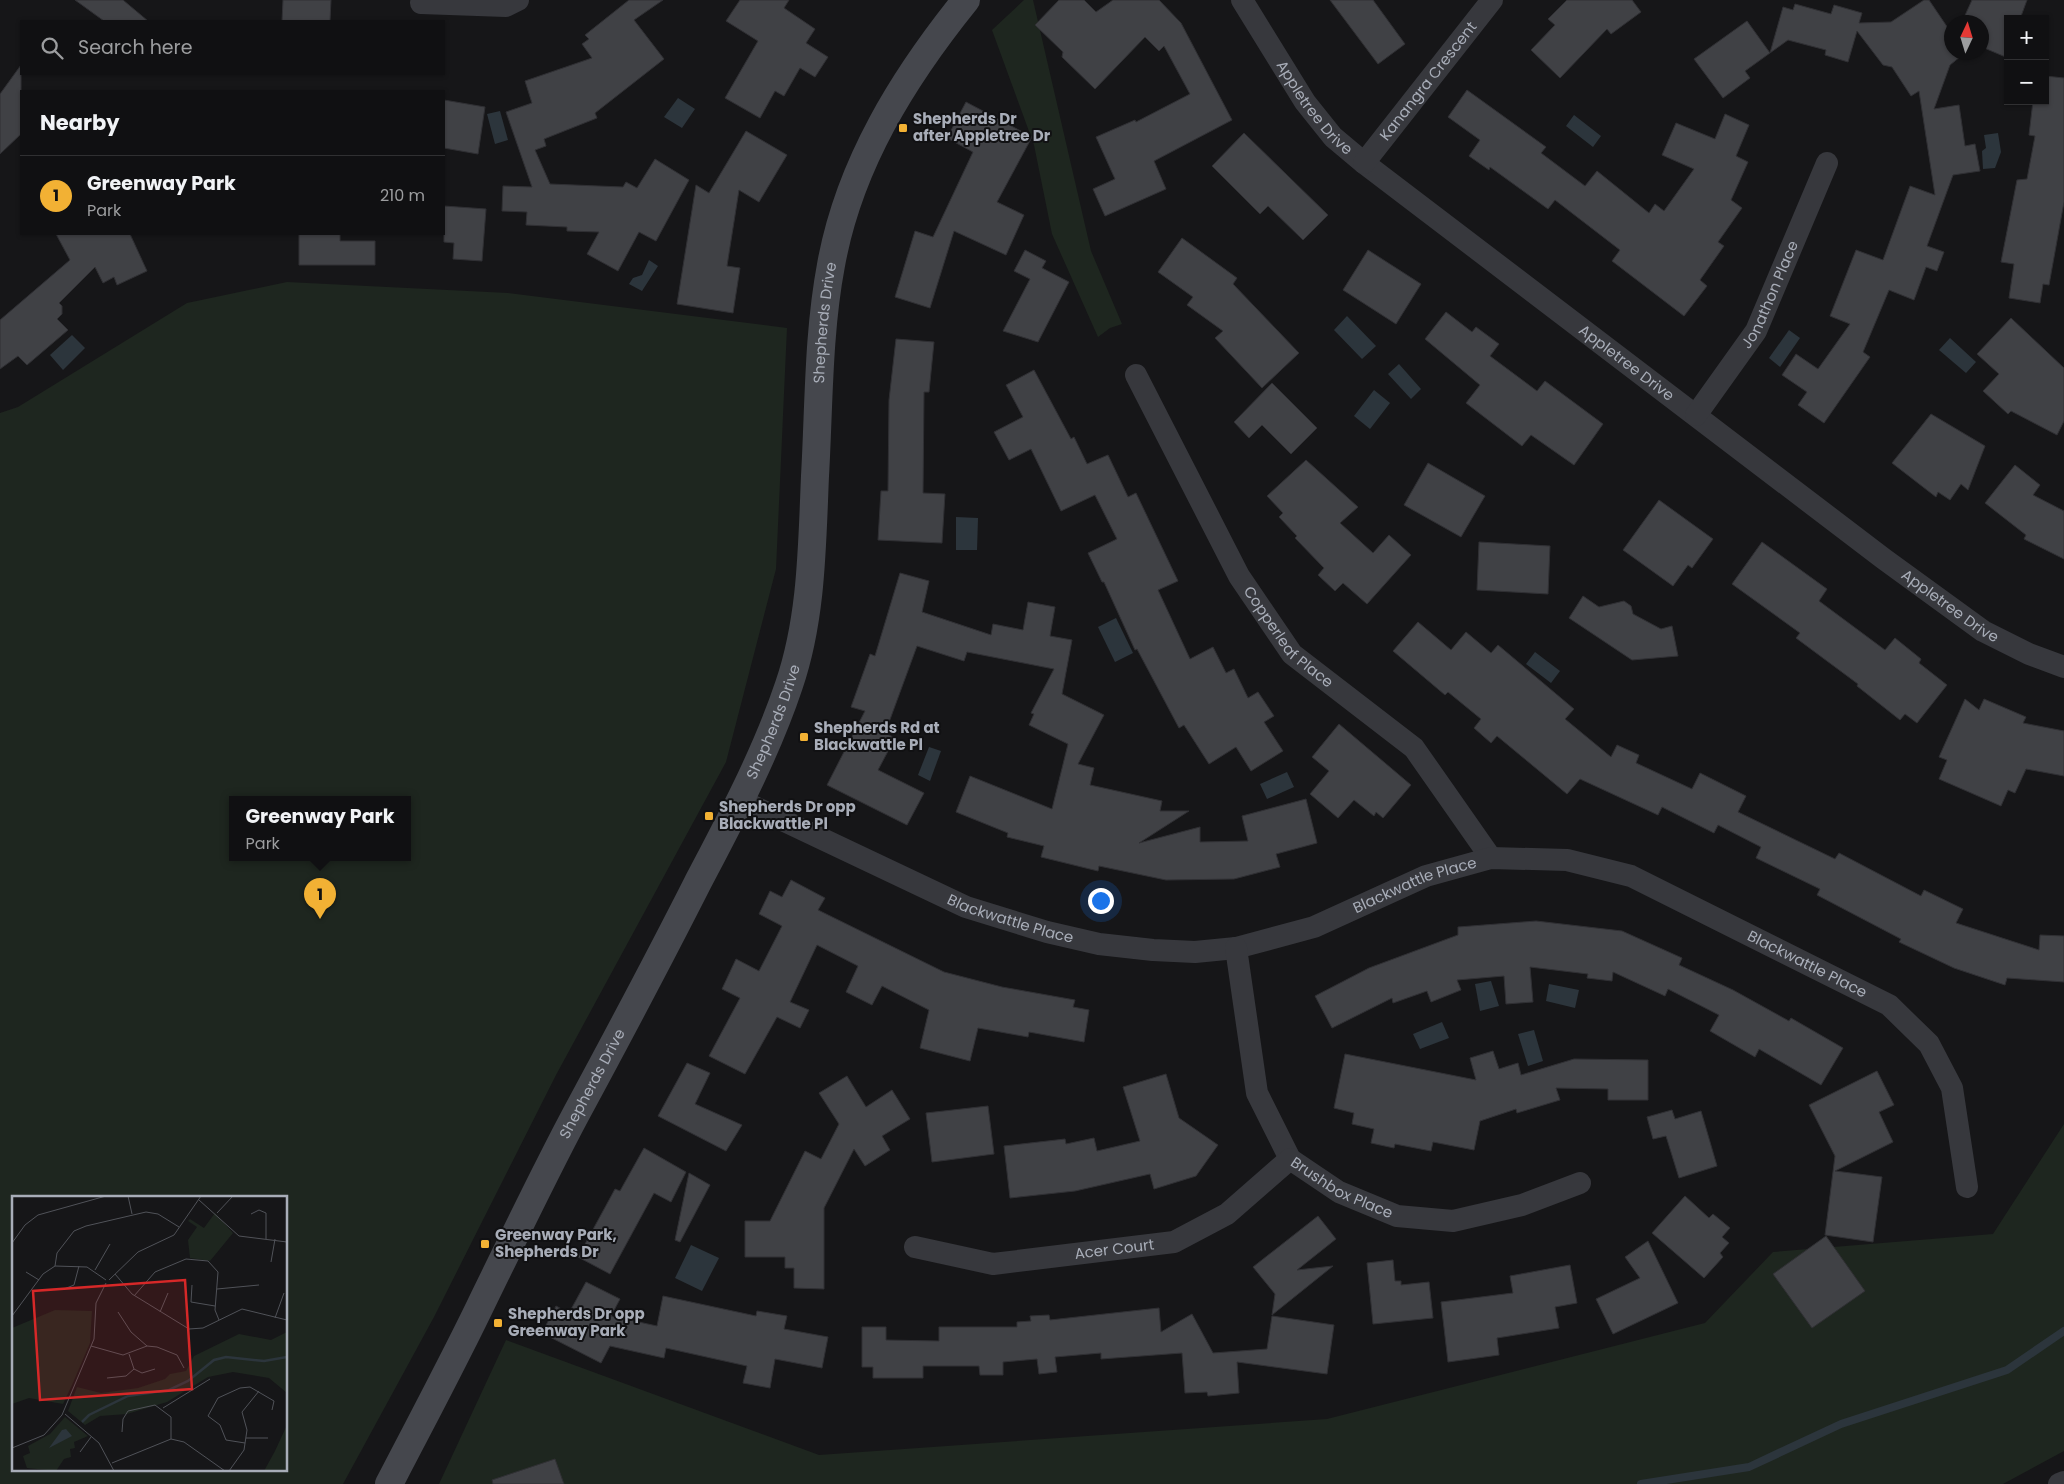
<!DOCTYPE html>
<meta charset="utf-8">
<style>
:root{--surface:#101012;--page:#1e1e20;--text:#f1f3f6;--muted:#9c9d9f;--line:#303032;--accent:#f2b134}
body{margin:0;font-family:Poppins,sans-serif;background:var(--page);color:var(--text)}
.controls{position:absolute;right:15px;top:15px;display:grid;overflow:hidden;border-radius:0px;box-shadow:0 1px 4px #0004}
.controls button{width:45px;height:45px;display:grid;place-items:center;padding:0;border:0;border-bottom:1px solid var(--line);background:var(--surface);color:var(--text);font:25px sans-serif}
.compass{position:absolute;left:1944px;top:15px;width:45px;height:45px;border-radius:50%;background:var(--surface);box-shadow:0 1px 4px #0004;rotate:4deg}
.you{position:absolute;left:1100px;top:900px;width:18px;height:18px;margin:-12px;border:4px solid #fff;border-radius:50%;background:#1a73e8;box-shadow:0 0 0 8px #1a73e833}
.badge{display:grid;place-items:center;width:32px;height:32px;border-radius:50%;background:var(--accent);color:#111;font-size:16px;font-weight:700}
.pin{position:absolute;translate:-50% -41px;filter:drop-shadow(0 1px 2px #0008)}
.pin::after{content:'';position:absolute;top:26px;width:18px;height:15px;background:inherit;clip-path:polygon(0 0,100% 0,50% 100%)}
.popup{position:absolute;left:229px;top:796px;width:182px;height:65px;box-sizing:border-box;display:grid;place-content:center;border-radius:0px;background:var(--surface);filter:drop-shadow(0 1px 4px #0005);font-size:16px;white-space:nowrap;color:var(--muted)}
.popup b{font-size:19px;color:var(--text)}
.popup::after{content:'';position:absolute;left:50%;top:100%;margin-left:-10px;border:10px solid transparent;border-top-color:var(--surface)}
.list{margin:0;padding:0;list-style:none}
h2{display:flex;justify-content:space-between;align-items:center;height:65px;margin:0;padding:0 20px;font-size:21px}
h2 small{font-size:16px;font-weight:400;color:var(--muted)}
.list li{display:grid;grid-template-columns:32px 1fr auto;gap:15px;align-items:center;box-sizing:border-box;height:80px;padding:0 20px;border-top:1px solid var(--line)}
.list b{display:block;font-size:19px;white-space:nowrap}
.list p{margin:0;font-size:16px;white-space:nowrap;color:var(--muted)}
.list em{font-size:16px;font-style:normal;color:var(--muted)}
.icon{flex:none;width:28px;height:28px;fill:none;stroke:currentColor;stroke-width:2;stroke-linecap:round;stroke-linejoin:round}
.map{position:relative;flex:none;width:2064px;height:1484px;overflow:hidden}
.search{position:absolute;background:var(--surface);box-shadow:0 1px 4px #0004;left:20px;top:20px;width:425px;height:55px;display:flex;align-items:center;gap:12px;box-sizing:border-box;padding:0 18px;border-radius:0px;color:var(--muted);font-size:19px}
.panel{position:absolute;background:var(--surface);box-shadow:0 1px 4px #0004;left:20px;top:90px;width:425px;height:145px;border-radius:0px}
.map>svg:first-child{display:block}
</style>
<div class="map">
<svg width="2064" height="1484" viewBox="0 0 2064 1484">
<rect width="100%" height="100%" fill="#161618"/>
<!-- green -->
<g fill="#1e261f" fill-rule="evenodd">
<polygon points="1024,0 1033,0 1091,251 1122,324 1110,328 1098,337 1052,234 1034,145 992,30"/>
<path d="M287,282L508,293L787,328L776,569L726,762L556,1075L434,1317L343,1484H0V413L18,407L187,303ZM408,800V858H232V800ZM14,1198H286V1470H14Z"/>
<polygon points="2064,1124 2064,1451 2003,1484 439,1484 506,1340 819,1455 1327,1419 1705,1323 1773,1252 1993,1234"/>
</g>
<!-- water -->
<g fill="#2c353c">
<polygon points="678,98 695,109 682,128 664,117"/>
<polygon points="500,111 508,140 495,144 487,114"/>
<polygon points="1574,115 1601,136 1593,147 1566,126"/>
<polygon points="1998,133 2001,152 1995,168 1983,169 1982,151 1986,148 1984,135"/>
<polygon points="649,260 658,266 642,291 629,284 633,278 642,275"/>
<polygon points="1347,316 1376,346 1362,359 1334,330"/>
<polygon points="1789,330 1800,338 1780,367 1769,358"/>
<polygon points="72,335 85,348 63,370 50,355"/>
<polygon points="1950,338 1976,362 1966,373 1939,350"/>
<polygon points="1399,364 1421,389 1411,399 1388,374"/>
<polygon points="1374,390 1390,403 1370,429 1354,416"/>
<polygon points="956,517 978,518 977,550 956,550"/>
<polygon points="1116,618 1133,653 1115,662 1098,627"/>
<polygon points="1535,652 1560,671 1551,683 1526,664"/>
<polygon points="929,747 941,751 930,781 918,775"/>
<polygon points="1287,772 1294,787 1267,799 1260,784"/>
<polygon points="1491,981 1499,1006 1480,1011 1475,984"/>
<polygon points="1549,984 1579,990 1575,1008 1546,1001"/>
<polygon points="1442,1022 1449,1038 1420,1049 1413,1034"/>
<polygon points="1534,1030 1543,1061 1528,1066 1518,1034"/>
<polygon points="691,1245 719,1258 702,1291 675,1278"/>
</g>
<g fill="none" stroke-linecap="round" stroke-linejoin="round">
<!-- stream -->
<polyline stroke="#2c353c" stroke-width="8" points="1641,1484 1749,1467 1841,1424 2007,1370 2064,1331"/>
</g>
<!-- building -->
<g fill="#404145" stroke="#303034">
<polygon points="75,0 123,0 148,21 104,21"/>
<polygon points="283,0 331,0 330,21 282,21"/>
<polygon points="629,0 663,0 634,20 664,59 595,113 597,118 544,139 546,146 535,150 550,184 623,187 626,182 637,188 655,159 689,180 656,241 639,232 618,271 587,254 599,232 567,231 567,227 526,225 527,212 502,211 503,186 532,187 506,112 532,103 525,81 592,58 582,44 589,39 585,35"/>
<polygon points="740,0 789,0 784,8 815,29 806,43 828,57 815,77 800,68 784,96 775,91 760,118 725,98 758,41 726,21"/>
<polygon points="1059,0 1084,0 1096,12 1113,0 1159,0 1181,23 1232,120 1154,161 1166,189 1105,216 1093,189 1115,179 1096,137 1135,120 1136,122 1190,94 1164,46 1159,51 1145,37 1095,89 1062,57 1063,52 1035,25"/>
<polygon points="1330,0 1373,0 1405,44 1378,64"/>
<polygon points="1567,0 1632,0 1641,12 1611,34 1607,29 1560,78 1531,50 1555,25 1548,19"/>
<polygon points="1924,0 1929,0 1952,34 1952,52 1966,52 1950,65 1934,109 1959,105 1965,146 1975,144 1980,171 1953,175 1927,246 1944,252 1937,271 1926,267 1914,300 1889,290 1863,352 1870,357 1824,423 1798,405 1807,392 1782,375 1796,354 1818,369 1850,324 1830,316 1856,250 1883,260 1910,186 1935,195 1919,91 1911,96 1892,67 1883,65 1857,31 1848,62 1825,55 1826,50 1788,40 1745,71 1750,78 1723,98 1694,59 1747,21 1770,53 1783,7 1793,10 1795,4 1831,14 1834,5 1862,13 1859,23 1891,22"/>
<polygon points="1972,0 2027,0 2020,19 2008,19 2008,58 1982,47 1982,22 1962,22"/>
<polygon points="21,65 21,134 0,154 0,94"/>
<polygon points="2045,76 2064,78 2064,202 2049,285 2043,284 2040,303 2009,298 2014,264 2001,262 2017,180 2027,179 2035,136 2029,135 2033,101 2045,101"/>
<polygon points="1467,90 1546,147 1541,153 1585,186 1597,171 1649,213 1655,204 1664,211 1694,169 1662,155 1676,123 1715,139 1725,114 1749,125 1736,156 1748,162 1731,200 1742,208 1718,242 1724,246 1700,280 1707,286 1684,316 1612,261 1620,250 1555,200 1548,209 1490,167 1489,170 1469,156 1480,140 1448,117"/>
<polygon points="444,100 485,107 478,154 444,148"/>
<polygon points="966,102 1032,137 997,202 1024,215 1006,255 954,231 930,308 895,297 915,231 933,237 973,152 947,138"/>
<polygon points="746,131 787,155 759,202 739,190 727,266 740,268 733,313 677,304 696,185 709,193"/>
<polygon points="1244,133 1328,215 1303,240 1268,206 1260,214 1212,166"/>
<polygon points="444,206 486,209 482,261 453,259 454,243 444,242"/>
<polygon points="56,234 130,234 147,271 117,285 114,277 103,283 95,267 59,303 62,306 62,314 57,319 68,330 27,365 18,356 0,369 0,320 70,260"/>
<polygon points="299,234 340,234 340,241 375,241 375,265 299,265"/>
<polygon points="1182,238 1237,278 1233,284 1299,353 1262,388 1215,338 1223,331 1187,305 1193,297 1158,272"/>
<polygon points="1025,250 1046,261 1042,268 1069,282 1038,342 1003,331 1030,279 1014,271"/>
<polygon points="1368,250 1421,284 1396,324 1343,290"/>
<polygon points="1446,312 1472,332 1476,327 1499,344 1490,356 1537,391 1545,381 1603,424 1574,465 1531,435 1522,446 1466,403 1480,385 1425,339"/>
<polygon points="2011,318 2064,368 2064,421 2057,435 2011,411 2008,414 1983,391 1999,374 1977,354"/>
<polygon points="896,339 934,342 929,392 924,392 923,493 945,494 942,543 878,540 881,491 888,491 889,400"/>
<polygon points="1034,370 1071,439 1074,437 1087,464 1108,455 1128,497 1136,493 1178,581 1158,590 1190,659 1213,647 1226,673 1234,669 1248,698 1258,692 1274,716 1264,722 1283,751 1251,771 1236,747 1209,764 1184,725 1179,728 1137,649 1135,650 1104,582 1102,582 1088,553 1117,539 1095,495 1061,511 1031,449 1009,460 994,432 1023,417 1006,385"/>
<polygon points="1272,383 1317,428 1291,454 1262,425 1249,438 1234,422"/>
<polygon points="1931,414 1985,446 1968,490 1961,484 1950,500 1938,492 1936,497 1892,463"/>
<polygon points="1306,460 1358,507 1340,523 1373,553 1389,535 1411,555 1367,604 1343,583 1335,591 1318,575 1324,568 1295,538 1297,536 1279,517 1283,513 1267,496"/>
<polygon points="1428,463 1485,496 1461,537 1404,505"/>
<polygon points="2015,465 2040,485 2033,495 2064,511 2064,559 2024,539 2026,535 1985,503"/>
<polygon points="1659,500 1713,539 1692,568 1688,565 1673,586 1623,550"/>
<polygon points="1479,542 1550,546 1548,594 1477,590"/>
<polygon points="1762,542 1827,589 1819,601 1885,650 1895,638 1921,659 1919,663 1947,685 1917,723 1905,714 1900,720 1857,686 1858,684 1796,638 1800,633 1732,584"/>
<polygon points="900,573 929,581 922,612 991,635 993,624 1023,630 1028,602 1055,607 1050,636 1072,640 1062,694 1104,715 1078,764 1094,768 1090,785 1162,801 1160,811 1189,811 1139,843 1200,827 1200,842 1248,841 1242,816 1306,799 1317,843 1276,854 1280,867 1234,879 1166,880 1099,866 1098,871 1041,857 1044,846 1007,837 1008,833 956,812 970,776 1052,809 1068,744 1029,725 1034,714 1031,713 1054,669 967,652 964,661 917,646 885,733 895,738 878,770 924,793 907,825 827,785 865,711 851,707 870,654 875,656"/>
<polygon points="1583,596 1599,607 1624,601 1631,606 1633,614 1661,629 1672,626 1678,656 1632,660 1569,618"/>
<polygon points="1418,622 1451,650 1466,632 1491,653 1498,645 1574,709 1565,719 1611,757 1617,745 1639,755 1636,763 1692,789 1700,773 1746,796 1738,812 1835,859 1839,853 1921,896 1924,890 1963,909 1956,923 2039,950 2040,935 2064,936 2064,982 2007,978 2005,985 1954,968 1899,942 1901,939 1817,895 1820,889 1756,858 1761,847 1718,825 1714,833 1662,807 1658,815 1580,779 1567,794 1497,736 1491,743 1474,728 1481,719 1448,692 1445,695 1393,651"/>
<polygon points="1965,699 1979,710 1984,699 2026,717 2023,723 2064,731 2064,776 2026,769 2015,793 2008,790 2001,806 1939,779 1947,760 1939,757"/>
<polygon points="1339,724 1411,785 1383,818 1376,812 1374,816 1354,800 1338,818 1310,794 1329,771 1312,757"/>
<polygon points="791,880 825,898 818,910 944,972 1002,987 1075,1000 1073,1007 1089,1010 1084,1042 1029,1032 1028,1037 978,1028 970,1061 920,1048 929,1010 882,986 872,1005 846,992 858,966 817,945 790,1002 809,1010 800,1028 777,1017 745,1074 709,1056 740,998 722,989 736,959 759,971 782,926 759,914 770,891 782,897"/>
<polygon points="1536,921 1622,931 1682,958 1679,965 1733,990 1789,1021 1791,1018 1843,1048 1821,1085 1759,1049 1755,1057 1710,1031 1719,1015 1668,989 1665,996 1613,972 1612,981 1587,978 1588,974 1530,967 1533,1002 1506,1004 1504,976 1457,980 1461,990 1431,1002 1427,991 1393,1003 1392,998 1332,1028 1315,996 1369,968 1458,935 1458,927"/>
<polygon points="1493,1051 1499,1069 1518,1063 1521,1075 1574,1059 1648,1060 1648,1100 1608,1100 1608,1089 1556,1088 1560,1100 1517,1113 1516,1109 1480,1121 1474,1150 1433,1142 1431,1151 1395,1144 1394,1148 1371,1143 1374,1129 1352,1124 1354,1113 1334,1108 1345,1054 1476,1080 1470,1058"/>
<polygon points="687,1063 710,1073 695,1104 742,1125 726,1151 658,1116"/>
<polygon points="1877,1071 1894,1105 1879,1112 1893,1142 1835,1171 1882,1177 1873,1242 1825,1235 1835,1156 1809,1105"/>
<polygon points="1166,1074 1179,1118 1218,1145 1196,1176 1154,1189 1150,1174 1075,1191 1010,1198 1004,1146 1065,1139 1066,1144 1094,1138 1097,1151 1140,1141 1123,1087"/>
<polygon points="847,1076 866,1107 892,1090 910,1119 882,1136 890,1150 865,1166 854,1149 824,1208 824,1289 794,1288 794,1268 785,1268 785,1257 745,1257 745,1221 770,1221 805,1151 821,1159 839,1124 819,1093"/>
<polygon points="988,1106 994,1154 932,1162 926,1113"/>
<polygon points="1672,1110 1675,1119 1701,1111 1717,1166 1679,1178 1666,1136 1653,1139 1647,1117"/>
<polygon points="644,1148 686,1172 671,1202 654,1193 610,1274 578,1257 615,1189 620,1191"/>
<polygon points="689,1173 710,1185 680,1242 675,1240"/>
<polygon points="1685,1196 1709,1218 1713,1214 1730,1228 1722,1237 1729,1243 1720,1253 1723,1257 1704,1278 1652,1233"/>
<polygon points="1318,1216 1336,1239 1297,1270 1333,1266 1272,1315 1275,1294 1253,1267"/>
<polygon points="1826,1236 1865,1291 1812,1328 1773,1274"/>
<polygon points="1648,1241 1678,1303 1613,1334 1596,1299 1640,1278 1625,1257"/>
<polygon points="1393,1260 1395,1281 1401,1281 1401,1285 1429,1282 1433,1318 1373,1324 1367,1263"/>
<polygon points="1570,1265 1577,1303 1555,1307 1559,1328 1497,1338 1499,1355 1448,1362 1441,1302 1513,1293 1510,1276"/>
<polygon points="586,1282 620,1299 611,1316 657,1326 663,1296 756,1316 757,1311 787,1316 784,1329 828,1337 822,1368 775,1359 770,1388 743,1383 747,1366 666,1348 664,1358 610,1346 601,1363 542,1333 556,1306 569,1313"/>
<polygon points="1159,1308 1161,1332 1192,1314 1213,1353 1267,1349 1272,1316 1334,1325 1327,1374 1237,1362 1239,1393 1208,1396 1207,1392 1185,1393 1182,1353 1101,1359 1101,1353 1055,1357 1057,1372 1039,1374 1037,1359 1003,1362 1003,1375 980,1375 979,1366 923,1366 923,1378 873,1378 873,1367 862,1367 862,1327 886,1327 886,1340 939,1341 939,1327 1017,1327 1017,1322 1031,1321 1030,1316 1049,1315 1050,1320"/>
<polygon points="555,1459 564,1484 493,1484 492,1480"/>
</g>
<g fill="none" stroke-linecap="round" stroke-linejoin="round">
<!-- street -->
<g stroke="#37383d" stroke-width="22">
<path id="s1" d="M1242,0L1305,102L1333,137L1364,163L1884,559L1983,631L2029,654L2064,667"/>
<polyline points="421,3 506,6 518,0"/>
<path id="s2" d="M1364,163L1492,0"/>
<path id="s3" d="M1136,375L1239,576L1292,654L1414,748L1491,858"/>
<path id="s4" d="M1696,415L1756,331L1827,163"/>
<path id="s5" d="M740,800L966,907L1047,932L1099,944L1153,950L1195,952L1236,948L1314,927L1426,876L1491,858L1567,860L1631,876L1889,1005L1929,1044L1952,1088L1967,1187"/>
<path id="s6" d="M1236,948L1257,1093L1290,1159L1339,1192L1397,1216L1453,1221L1522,1205L1580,1183"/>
<path id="s7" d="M915,1247L993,1264L1174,1242L1227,1214L1290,1159"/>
<polyline points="2059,1484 2064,1482"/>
</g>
<!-- secondary -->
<path stroke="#45474d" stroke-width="28" id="s8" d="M389,1484C421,1422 455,1359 485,1296C515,1235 544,1174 576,1114C617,1038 658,961 697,884C731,819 766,754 789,685C812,618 812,545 815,476C819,406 818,334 831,265C849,165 903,78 966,0"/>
</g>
<!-- markers -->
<g fill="#f2b134" stroke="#111113" stroke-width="2">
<rect x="898" y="123" width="10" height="10" rx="2.5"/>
<rect x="799" y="732" width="10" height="10" rx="2.5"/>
<rect x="704" y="811" width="10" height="10" rx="2.5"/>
<rect x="480" y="1239" width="10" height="10" rx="2.5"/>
<rect x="493" y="1318" width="10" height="10" rx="2.5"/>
</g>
<g text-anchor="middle" stroke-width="4" stroke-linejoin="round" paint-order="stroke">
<!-- street labels -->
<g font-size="15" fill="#a8adb8" stroke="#111113">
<text dy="5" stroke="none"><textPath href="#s2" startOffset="104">Kanangra Crescent</textPath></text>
<text dy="5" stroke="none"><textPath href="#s1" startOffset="130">Appletree Drive</textPath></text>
<text dy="5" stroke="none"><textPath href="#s4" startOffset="142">Jonathon Place</textPath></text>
<text dy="5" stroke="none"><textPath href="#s8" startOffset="1259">Shepherds Drive</textPath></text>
<text dy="5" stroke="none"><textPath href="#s1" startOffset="535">Appletree Drive</textPath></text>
<text dy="5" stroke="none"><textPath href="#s1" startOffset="940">Appletree Drive</textPath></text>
<text dy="5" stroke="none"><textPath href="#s3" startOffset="305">Copperleaf Place</textPath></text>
<text dy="5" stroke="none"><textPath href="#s8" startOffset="854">Shepherds Drive</textPath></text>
<text dy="5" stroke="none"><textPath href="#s5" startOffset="716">Blackwattle Place</textPath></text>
<text dy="5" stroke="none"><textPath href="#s5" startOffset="296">Blackwattle Place</textPath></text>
<text dy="5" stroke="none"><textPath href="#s5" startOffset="1136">Blackwattle Place</textPath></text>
<text dy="5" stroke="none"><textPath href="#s8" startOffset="449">Shepherds Drive</textPath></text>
<text dy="5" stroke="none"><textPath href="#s6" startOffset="280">Brushbox Place</textPath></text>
<text dy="5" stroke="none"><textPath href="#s7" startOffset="202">Acer Court</textPath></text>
</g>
<!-- poi labels -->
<g font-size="15" font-weight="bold" fill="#a8adb8" stroke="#111113" text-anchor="start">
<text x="913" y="124">Shepherds Dr<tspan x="913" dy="17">after Appletree Dr</tspan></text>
<text x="814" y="733">Shepherds Rd at<tspan x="814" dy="17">Blackwattle Pl</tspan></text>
<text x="719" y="812">Shepherds Dr opp<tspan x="719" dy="17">Blackwattle Pl</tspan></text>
<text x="495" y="1240">Greenway Park,<tspan x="495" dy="17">Shepherds Dr</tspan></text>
<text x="508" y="1319">Shepherds Dr opp<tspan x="508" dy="17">Greenway Park</tspan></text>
</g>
</g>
<!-- overview -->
<g transform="translate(12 1196)">
<rect width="275" height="275" fill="#161618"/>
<path d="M203,17L221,37L198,65L178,62L176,44L185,31L176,25L178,23L192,32ZM43,114L80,115L78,147L60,189L51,208L17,202L0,208V132ZM275,136V197L257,182L221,176L196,181L155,206L115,218L88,220L73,229L56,215L65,191L89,197L126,192L153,183L158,178L174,175L182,160L227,138L259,144ZM53,221L76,240L62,246L63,252L58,253L59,261L52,263L44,275L15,272L11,260L18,257L16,250L38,238ZM275,229V275H252L263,255Z" fill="#1e261f"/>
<path d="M54,233L60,240L37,252L50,234Z" fill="#2c353c"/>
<path fill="none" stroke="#2c353c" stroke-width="2.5" d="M70,226L77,219L116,200L157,194L176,185L202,164L214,161L252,165L275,161"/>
<path fill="none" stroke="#505258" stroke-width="1" d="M116,0L120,18M187,4L227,40L275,46M205,17L221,0M239,18L247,14L254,17V43M0,47L13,29L26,19L94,0M259,66L263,43M43,70L45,57L62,35L74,30L134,16L146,18L167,31M83,74L98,48M14,76L27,84M103,78L120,98L177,133L191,132L230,113L275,124M97,84L126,56L162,39L189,0M180,89L179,106L203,110M52,93L62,89L67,70M205,93L247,89M122,100L143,76L174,63L196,65L206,76L203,114L207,124M106,116L119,136L135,150M148,116L156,97M0,120L31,78L43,70L75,71L94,84M263,122L272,97M79,150L111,159L135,150L145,151L165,159L172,172M117,158L122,173L130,177L143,173M95,182L114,180L122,173M151,212L198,183M53,218L87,247L102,275M110,236L111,223L116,215L143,209L159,221V243M234,242H256M233,247L214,244L208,229L196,220L206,202L228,192L238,191L262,205L260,214M0,252L32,239L50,219L82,143L84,107L94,87M68,256L79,241M100,267L159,243L172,246L213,275M217,275L232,254L235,234L230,216L247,195"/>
<path fill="#d62828" fill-opacity="0.15" stroke="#d62828" stroke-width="2.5" d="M173,84L180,193L28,204L21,95Z"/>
<rect width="275" height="275" fill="none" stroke="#a8adb8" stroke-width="2.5"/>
</g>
</svg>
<div class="controls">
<button>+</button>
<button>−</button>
</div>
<svg class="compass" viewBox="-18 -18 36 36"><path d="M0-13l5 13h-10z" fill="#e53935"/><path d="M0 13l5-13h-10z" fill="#9c9d9f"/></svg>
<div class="you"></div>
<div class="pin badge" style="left:320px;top:919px">1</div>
<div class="popup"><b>Greenway Park</b>Park</div>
<div class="search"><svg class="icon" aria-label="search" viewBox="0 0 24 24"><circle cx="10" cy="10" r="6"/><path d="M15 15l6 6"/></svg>Search here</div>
<section class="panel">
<h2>Nearby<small></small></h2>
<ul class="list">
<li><span class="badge">1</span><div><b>Greenway Park</b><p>Park</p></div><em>210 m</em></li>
</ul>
</section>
</div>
